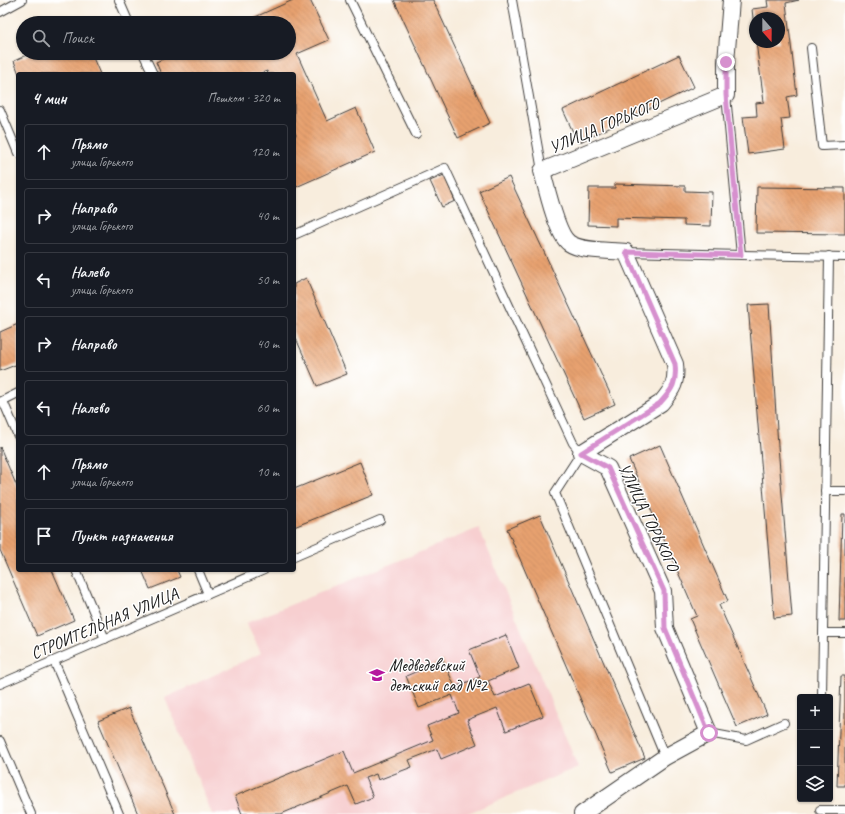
<!DOCTYPE html>
<html lang="ru">
<meta charset="utf-8">
<style>
:root{--surface:#171b24;--page:#242831;--text:#f1f3f6;--muted:#9ea1a6;--line:#363941}
body{margin:0;font-family:Caveat,sans-serif;background:var(--page);color:var(--text)}
.controls{position:absolute;right:12px;bottom:12px;display:grid;overflow:hidden;border-radius:4px;box-shadow:0 1px 3px #0004}
.controls button{width:36px;height:36px;display:grid;place-items:center;padding:0;border:0;border-bottom:1px solid var(--line);background:var(--surface);color:var(--text);font:20px sans-serif}
.compass{position:absolute;left:749px;top:12px;width:36px;height:36px;border-radius:50%;background:var(--surface);box-shadow:0 1px 3px #0004;rotate:159deg}
.stop{position:absolute;width:12px;height:12px;margin:-9px;border:3px solid #d690ce;border-radius:50%;background:#fff}
.stop.end{background:#d690ce;border-color:#fff;box-shadow:0 1px 4px #0008}
.list{margin:0;padding:0;list-style:none}
h2{display:flex;justify-content:space-between;align-items:center;height:52px;margin:0;padding:0 16px;font-size:17px}
h2 small{font-size:13px;font-weight:400;color:var(--muted)}
.list li{display:grid;grid-template-columns:26px 1fr auto;gap:12px;align-items:center;box-sizing:border-box;height:56px;margin:0 8px 8px;padding:0 8px;border:1px solid var(--line);border-radius:4px}
.list b{display:block;font-size:15px;white-space:nowrap}
.list p{margin:0;font-size:13px;white-space:nowrap;color:var(--muted)}
.list em{font-size:13px;font-style:normal;color:var(--muted)}
.icon{flex:none;width:22px;height:22px;fill:none;stroke:currentColor;stroke-width:2;stroke-linecap:round;stroke-linejoin:round}
.map{position:relative;flex:none;width:845px;height:814px;overflow:hidden}
.search{position:absolute;background:var(--surface);box-shadow:0 1px 3px #0004;left:16px;top:16px;width:280px;height:44px;display:flex;align-items:center;gap:10px;box-sizing:border-box;padding:0 14px;border-radius:22px;color:var(--muted);font-size:15px}
.panel{position:absolute;background:var(--surface);box-shadow:0 1px 3px #0004;left:16px;top:72px;width:280px;height:500px;border-radius:4px}
.map>svg:first-child{display:block}
</style>
<div class="map">
<svg width="845" height="814" viewBox="0 0 845 814">
<defs>
<pattern id="building-back-hatch" width="6" height="6" patternUnits="userSpaceOnUse"><rect width="6" height="6" fill="#e7a170"/><path d="M-1 5l2 2M0 0l6 6M5-1l2 2" fill="none" stroke="#c68a60"/></pattern>
</defs>
<rect width="100%" height="100%" fill="#fff"/>
<filter id="ink" filterUnits="userSpaceOnUse"><feTurbulence type="fractalNoise" baseFrequency=".025" numOctaves="2"/><feDisplacementMap in="SourceGraphic" scale="8" xChannelSelector="R" yChannelSelector="G"/><feConvolveMatrix kernelMatrix="1 2 1 2 8 2 1 2 1" color-interpolation-filters="sRGB"/></filter>
<filter id="wash" filterUnits="userSpaceOnUse"><feTurbulence type="fractalNoise" baseFrequency=".012" numOctaves="4" result="noise"/><feDisplacementMap in="SourceGraphic" scale="16" xChannelSelector="R" yChannelSelector="G"/><feGaussianBlur stdDeviation="0.9" result="paint"/><feColorMatrix in="noise" values="0 0 0 0 0 0 0 0 0 0 0 0 0 0 0 0 0 1.4 0 .05"/><feComposite in="paint" operator="in"/></filter>
<g filter="url(#wash)">
<rect width="100%" height="100%" fill="#f8eddd"/>
<!-- built -->
<polygon fill="#f7cfd0" points="479,528 578,767 466,814 212,814 165,698 261,653 246,623"/>
<g id="blocks">
<!-- building -->
<g fill="url(#building-back-hatch)">
<polygon points="293,0 310,0 329,40 297,54 327,121 356,108 375,152 294,188 294,136 296,135 294,131 294,74 268,74 267,71 259,74 161,74 156,62 176,53 289,53 289,23 242,23"/>
<polygon points="394,0 433,0 490,123 458,138"/>
<polygon points="767,0 799,0 786,3 797,95 787,97 790,118 781,119 785,149 748,154 743,117 757,116 756,103 764,102 756,42 779,42 779,18 755,18 754,27 752,9 768,7"/>
<polygon points="32,53 91,53 100,74 19,74 14,61"/>
<polygon points="679,55 694,87 578,143 563,110"/>
<polygon points="444,175 455,201 442,207 430,181"/>
<polygon points="509,177 615,404 584,418 479,191"/>
<polygon points="615,184 685,186 685,191 712,192 711,226 684,225 684,220 616,218 616,226 588,225 589,188 615,188"/>
<polygon points="757,187 845,188 845,234 756,233"/>
<polygon points="306,278 347,374 317,386 294,334 294,284"/>
<polygon points="769,304 778,446 792,616 774,618 748,305"/>
<polygon points="18,324 18,364 0,371 0,332"/>
<polygon points="660,445 728,601 719,605 767,714 737,727 690,619 697,616 629,459"/>
<polygon points="0,447 18,489 18,570 52,570 74,620 37,636 0,550"/>
<polygon points="360,462 373,495 294,527 294,489"/>
<polygon points="842,514 845,514 845,621 839,621"/>
<polygon points="540,515 645,758 612,772 507,529"/>
<polygon points="142,570 177,570 180,577 150,589"/>
<polygon points="506,635 519,668 488,681 495,697 529,683 543,716 506,731 497,708 467,720 477,744 441,759 437,749 409,760 412,767 378,780 376,774 365,778 373,797 356,804 348,786 281,814 242,814 235,796 344,751 353,773 433,740 427,726 459,713 452,695 419,708 406,676 443,660 455,687 480,677 469,650"/>
<polygon points="841,676 845,676 845,786 837,786"/>
<polygon points="129,708 175,814 138,814 98,721"/>
</g>
</g>
</g>
<g filter="url(#ink)">
<use href="#blocks" fill-opacity="0" stroke="#3d3b39" stroke-width="1"/>
<g fill="none" stroke-linecap="round" stroke-linejoin="round">
<defs>
<g id="service">
<polyline points="119,0 129,23"/>
<polyline points="350,0 416,134"/>
<polyline points="512,0 542,171"/>
<polyline points="0,12 22,0"/>
<polyline points="811,48 822,146 845,145"/>
<polyline points="143,53 153,74"/>
<polyline points="726,95 741,255"/>
<polyline points="0,110 18,153"/>
<polyline points="294,235 445,168 573,443 581,453 555,493 665,757"/>
<polyline points="626,252 741,255 845,257"/>
<polyline points="3,401 18,436"/>
<polyline points="0,402 18,393"/>
<polyline points="825,491 845,491"/>
<polyline points="294,557 380,520"/>
<polyline points="76,570 105,639"/>
<polyline points="198,570 208,594"/>
<polyline points="824,633 845,633"/>
<polyline points="54,661 119,814"/>
<polyline points="0,684 264,570"/>
<polyline points="822,697 829,256"/>
<polyline points="709,733 746,740 784,723"/>
<polyline points="0,741 31,814"/>
<polyline points="820,810 845,810"/>
</g>
<path id="minor" d="M582,814L665,757L709,733L665,628L663,591L608,468L581,453L661,403C673,389 677,382 675,364L626,252C610,250 582,252 569,243C557,235 546,186 542,171L726,95V62L731,0"/>
</defs>
<!-- service casing -->
<use href="#service" stroke="#3d3b39" stroke-width="10"/>
<!-- minor casing -->
<use href="#minor" stroke="#3d3b39" stroke-width="18"/>
<!-- service -->
<use href="#service" stroke="#fff" stroke-width="8"/>
<!-- minor -->
<use href="#minor" stroke="#fff" stroke-width="16"/>
</g>
</g>
<g fill="none" stroke-linecap="round" stroke-linejoin="round" filter="url(#ink)">
<!-- route -->
<path stroke="#d690ce" stroke-width="5" d="M709,733L665,628L664,591L608,468L581,453L660,403C673,389 677,382 675,364L626,252L741,255L726,95V62"/>
</g>
<!-- icons -->
<defs>
<symbol id="school-bare" viewBox="-9 -9 18 18"><path d="M0-5L7-2L0 1L-7-2ZM-4 1L0 2.5L4 1V4Q0 6-4 4Z" fill="#b5179e" stroke="#fff" stroke-width="2.5" paint-order="stroke"/></symbol>
</defs>
<g fill-rule="evenodd">
<use href="#school-bare" x="366" y="664" width="22" height="22"/>
</g>
<g text-anchor="middle" stroke-width="3" stroke-linejoin="round" paint-order="stroke">
<!-- street labels -->
<g font-size="17" fill="#1c1c1c" stroke="#fff">
<text transform="translate(604 125) rotate(-23)" y="6">УЛИЦА ГОРЬКОГО</text>
<text transform="translate(649 517) rotate(64)" y="6">УЛИЦА ГОРЬКОГО</text>
<text transform="translate(104 623) rotate(-23)" y="6">СТРОИТЕЛЬНАЯ УЛИЦА</text>
</g>
<!-- poi labels -->
<g font-size="17" fill="#1c1c1c" stroke="#fff" text-anchor="start">
<text x="389" y="671">Медведевский<tspan x="389" dy="20">детский сад №2</tspan></text>
</g>
</g>
</svg>
<div class="controls">
<button>+</button>
<button>−</button>
<button><svg class="icon" aria-label="layers" viewBox="0 0 24 24"><path d="M12 4l9 5-9 5-9-5zM3 14l9 5 9-5"/></svg></button>
</div>
<svg class="compass" viewBox="-18 -18 36 36"><path d="M0-13l5 13h-10z" fill="#e53935"/><path d="M0 13l5-13h-10z" fill="#9ea1a6"/></svg>
<div class="stop" style="left:709px;top:733px"></div>
<div class="stop end" style="left:726px;top:62px"></div>
<div class="search"><svg class="icon" aria-label="search" viewBox="0 0 24 24"><circle cx="10" cy="10" r="6"/><path d="M15 15l6 6"/></svg>Поиск</div>
<section class="panel">
<h2>4 мин<small>Пешком · 320 m</small></h2>
<ul class="list">
<li><svg class="icon" aria-label="ahead" viewBox="0 0 24 24"><path d="M12 20V5M6 11l6-6 6 6"/></svg><div><b>Прямо</b><p>улица Горького</p></div><em>120 m</em></li>
<li><svg class="icon" aria-label="right" viewBox="0 0 24 24"><path d="M7 20v-9h11M14 6l5 5-5 5"/></svg><div><b>Направо</b><p>улица Горького</p></div><em>40 m</em></li>
<li><svg class="icon" aria-label="left" viewBox="0 0 24 24"><path d="M17 20v-9H6M10 6l-5 5 5 5"/></svg><div><b>Налево</b><p>улица Горького</p></div><em>50 m</em></li>
<li><svg class="icon" aria-label="right" viewBox="0 0 24 24"><path d="M7 20v-9h11M14 6l5 5-5 5"/></svg><div><b>Направо</b></div><em>40 m</em></li>
<li><svg class="icon" aria-label="left" viewBox="0 0 24 24"><path d="M17 20v-9H6M10 6l-5 5 5 5"/></svg><div><b>Налево</b></div><em>60 m</em></li>
<li><svg class="icon" aria-label="ahead" viewBox="0 0 24 24"><path d="M12 20V5M6 11l6-6 6 6"/></svg><div><b>Прямо</b><p>улица Горького</p></div><em>10 m</em></li>
<li><svg class="icon" aria-label="arrive" viewBox="0 0 24 24"><path d="M6 21V4h12l-3 4 3 4H6"/></svg><div><b>Пункт назначения</b></div></li>
</ul>
</section>
</div>
